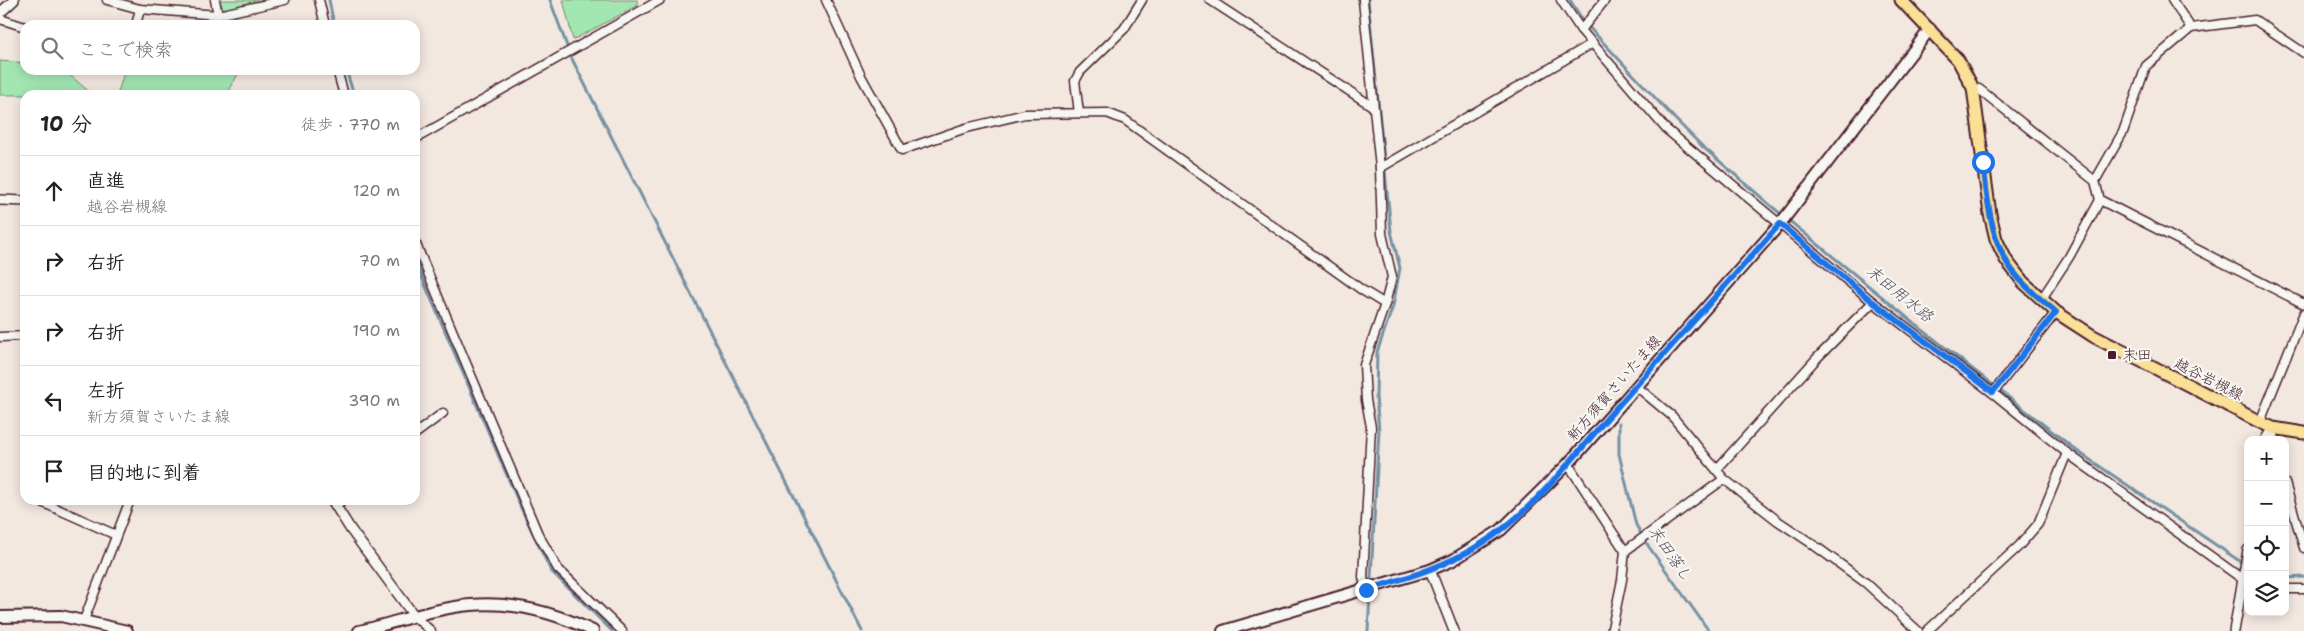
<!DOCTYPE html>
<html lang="ja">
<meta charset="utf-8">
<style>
:root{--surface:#fff;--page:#f2f2f2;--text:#222;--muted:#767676;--line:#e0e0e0}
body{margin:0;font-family:"Shantell Sans","Klee One",sans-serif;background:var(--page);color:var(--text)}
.controls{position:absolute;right:15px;bottom:15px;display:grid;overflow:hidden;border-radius:10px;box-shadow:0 2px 12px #0003}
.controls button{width:45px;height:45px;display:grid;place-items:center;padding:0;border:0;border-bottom:1px solid var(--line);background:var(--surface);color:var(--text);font:25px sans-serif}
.stop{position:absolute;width:15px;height:15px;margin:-11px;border:4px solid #1a73e8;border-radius:50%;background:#fff}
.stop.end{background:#1a73e8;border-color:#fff;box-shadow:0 1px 5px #0008}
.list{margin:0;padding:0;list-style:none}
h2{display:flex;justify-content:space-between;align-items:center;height:65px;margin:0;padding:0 20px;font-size:21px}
h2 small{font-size:16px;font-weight:400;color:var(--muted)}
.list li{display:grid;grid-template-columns:32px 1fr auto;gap:15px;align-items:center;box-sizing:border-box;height:70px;padding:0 20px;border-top:1px solid var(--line)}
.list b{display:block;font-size:19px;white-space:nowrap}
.list p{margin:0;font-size:16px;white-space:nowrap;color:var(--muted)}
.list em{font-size:16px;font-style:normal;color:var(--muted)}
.icon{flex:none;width:28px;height:28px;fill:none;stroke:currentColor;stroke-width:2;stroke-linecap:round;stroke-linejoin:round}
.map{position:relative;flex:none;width:2304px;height:631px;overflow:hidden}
.search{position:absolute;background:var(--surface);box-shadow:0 2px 12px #0003;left:20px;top:20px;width:400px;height:55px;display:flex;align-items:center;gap:12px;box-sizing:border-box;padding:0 18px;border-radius:15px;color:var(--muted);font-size:19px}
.panel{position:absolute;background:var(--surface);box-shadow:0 2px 12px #0003;left:20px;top:90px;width:400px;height:415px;border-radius:15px}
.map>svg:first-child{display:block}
</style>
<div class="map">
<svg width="2304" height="631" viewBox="0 0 2304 631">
<rect width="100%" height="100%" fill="#f3e8e0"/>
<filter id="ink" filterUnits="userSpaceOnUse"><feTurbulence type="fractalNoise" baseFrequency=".02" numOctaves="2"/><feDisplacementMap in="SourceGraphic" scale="10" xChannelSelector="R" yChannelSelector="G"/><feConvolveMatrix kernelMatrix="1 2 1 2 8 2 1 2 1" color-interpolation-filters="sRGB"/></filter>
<g filter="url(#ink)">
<!-- green -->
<g fill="#a2e7b2" stroke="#76836e">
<polygon points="219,0 264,0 224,10"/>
<polygon points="563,0 637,0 638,5 573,40"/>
<polygon points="0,61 25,63 25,70 64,70 93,95 0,95"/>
<polygon points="125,70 240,70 227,95 117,95"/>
</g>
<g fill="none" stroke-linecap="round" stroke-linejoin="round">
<!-- stream -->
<g stroke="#7592a3" stroke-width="3">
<polyline points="329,0 334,25"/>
<polyline points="550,0 571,57 862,631"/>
<polyline points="1570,0 1584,22 1675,119 1702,146 1770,205 1915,324 2077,451 2244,564"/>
<polyline points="346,70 354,95"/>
<polyline points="415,261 521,508 551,571 612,631"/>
<polyline points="1619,423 1619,454 1636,525 1649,547 1709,631"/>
<polyline points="2285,578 2304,577"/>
<polyline points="1368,631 1379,430 1376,397 1377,352 1393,306 1400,268 1391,231 1368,0"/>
</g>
<defs>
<g id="minor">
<polyline points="107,0 140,9 218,15 285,0"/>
<polyline points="215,0 218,15"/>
<polyline points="319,0 325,25"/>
<polyline points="826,0 861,76 902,150 966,128 1025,114 1107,113 1125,120 1362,290 1385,304"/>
<polyline points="1210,0 1372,106"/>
<polyline points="1363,0 1380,168 1382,234 1392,277 1385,304 1364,365 1366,400 1371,427 1363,577 1366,590"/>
<polyline points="1561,0 1581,30 1666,129 1873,302 1993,393 2067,453 2248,583"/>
<polyline points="2172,0 2191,28"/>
<polyline points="0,19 25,27"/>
<polyline points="136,25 140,9"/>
<polyline points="1581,30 1605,0"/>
<polyline points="337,70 344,95"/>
<polyline points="1973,88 1979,89 2095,181 2100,200 2304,304"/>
<polyline points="1079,113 1075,81 1080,72 1124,29 1142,0"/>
<polyline points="415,139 660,0"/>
<polyline points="1380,168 1593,43"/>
<polyline points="2095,181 2123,132 2146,66 2191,28 2255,20 2304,53"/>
<polyline points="415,242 538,534 558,569 622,631"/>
<polyline points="2041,300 2069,257 2100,200"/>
<polyline points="0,337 25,336"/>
<polyline points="1636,386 1672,416 1724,479 1778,521 1811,543 1866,583 1918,631"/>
<polyline points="1993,393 2056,312"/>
<polyline points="2260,422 2304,313"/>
<polyline points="2273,428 2275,440"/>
<polyline points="415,434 443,413"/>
<polyline points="1568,464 1625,551 1622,580 1612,628 1613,631"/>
<polyline points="1717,469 1817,358 1873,302"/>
<polyline points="2285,483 2304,548"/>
<polyline points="37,500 116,535"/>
<polyline points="336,506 342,500"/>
<polyline points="1625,551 1724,479"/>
<polyline points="2285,589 2304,589"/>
<polyline points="415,617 431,631"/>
<polyline points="84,620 130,500"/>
<polyline points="1927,631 2019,546 2038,524 2067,453"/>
</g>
<g id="tertiary">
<polyline points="0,13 14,0"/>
<polyline points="0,200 25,201"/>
<polyline points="2265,440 2273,428"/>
<polyline points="332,500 351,530 415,617"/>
<polyline points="1430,570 1454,631"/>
<polyline points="2234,631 2248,550"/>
</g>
<g id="secondary">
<polyline points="0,617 61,616 127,631"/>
<path d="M359,631C396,623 433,608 471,605C514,601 555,613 593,631"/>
<polyline points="1223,631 1430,570 1453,560 1501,530 1568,464 1780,224 1930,29"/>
</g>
<polyline id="primary" points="1901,0 1958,60 1973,88 1990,214 1996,239 2006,260 2023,282 2056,312 2093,336 2260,422 2273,428 2304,433"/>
</defs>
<!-- minor casing -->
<use href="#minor" stroke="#4a1f2b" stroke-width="11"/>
<!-- tertiary casing -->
<use href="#tertiary" stroke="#4a1f2b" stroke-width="12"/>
<!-- secondary casing -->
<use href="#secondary" stroke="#4a1f2b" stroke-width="14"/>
<!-- primary casing -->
<use href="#primary" stroke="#4a1f2b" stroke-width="15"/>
<!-- minor -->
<use href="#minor" stroke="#f6f6f2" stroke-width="8"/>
<!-- tertiary -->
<use href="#tertiary" stroke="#f6f6f2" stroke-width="9"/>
<!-- secondary -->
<use href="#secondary" stroke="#f6f6f2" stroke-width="10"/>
<!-- primary -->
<use href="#primary" stroke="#fadf96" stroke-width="11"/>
</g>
</g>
<g fill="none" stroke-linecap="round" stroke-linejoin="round" filter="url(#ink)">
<!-- route -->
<path stroke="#1a73e8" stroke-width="6" d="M1366,590C1406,578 1445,567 1481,544C1532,513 1570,461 1609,416C1666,352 1723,288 1780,224L1873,302L1993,392L2056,312C2038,297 2016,280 2005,259C1989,230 1987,194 1983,162"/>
</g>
<!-- markers -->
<rect fill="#4a1f2b" stroke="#f6f6f2" stroke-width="2" x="2107" y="350" width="10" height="10" rx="2.5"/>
<g text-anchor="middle" stroke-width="4.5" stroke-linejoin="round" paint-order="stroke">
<!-- poi labels -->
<g font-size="15" fill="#4a1f2b" stroke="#f6f6f2" text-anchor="start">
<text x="2122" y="360">末田</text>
</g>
<!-- street labels -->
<g font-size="15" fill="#4a1f2b" stroke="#f6f6f2">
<text transform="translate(2209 379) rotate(27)" y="5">越谷岩槻線</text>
<text transform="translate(1614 388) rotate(-49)" y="5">新方須賀さいたま線</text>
</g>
<!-- water labels -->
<g font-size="16" font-style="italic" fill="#5c4f5d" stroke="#f6f6f2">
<text transform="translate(1900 293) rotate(39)" y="6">末田用水路</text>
<text transform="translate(1671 553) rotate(55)" y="6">末田落し</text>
</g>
</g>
</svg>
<div class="controls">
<button>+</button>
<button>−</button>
<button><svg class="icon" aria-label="locate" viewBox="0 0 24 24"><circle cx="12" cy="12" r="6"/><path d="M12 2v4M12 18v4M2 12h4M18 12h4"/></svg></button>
<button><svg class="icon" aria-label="layers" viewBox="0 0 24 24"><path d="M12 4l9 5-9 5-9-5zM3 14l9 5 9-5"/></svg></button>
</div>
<div class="stop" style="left:1983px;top:162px"></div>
<div class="stop end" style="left:1366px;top:590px"></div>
<div class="search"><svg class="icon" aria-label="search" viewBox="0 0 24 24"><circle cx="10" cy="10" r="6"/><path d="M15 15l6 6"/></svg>ここで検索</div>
<section class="panel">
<h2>10 分<small>徒歩 · 770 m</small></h2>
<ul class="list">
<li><svg class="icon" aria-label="ahead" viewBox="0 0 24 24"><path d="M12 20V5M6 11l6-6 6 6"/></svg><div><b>直進</b><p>越谷岩槻線</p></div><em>120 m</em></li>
<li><svg class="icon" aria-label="right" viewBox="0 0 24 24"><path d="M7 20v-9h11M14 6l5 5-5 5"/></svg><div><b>右折</b></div><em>70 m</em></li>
<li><svg class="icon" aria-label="right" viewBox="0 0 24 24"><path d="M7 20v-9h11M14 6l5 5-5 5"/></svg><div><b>右折</b></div><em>190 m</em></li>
<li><svg class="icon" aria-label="left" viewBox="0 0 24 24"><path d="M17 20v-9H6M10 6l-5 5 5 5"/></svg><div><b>左折</b><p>新方須賀さいたま線</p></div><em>390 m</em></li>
<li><svg class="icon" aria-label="arrive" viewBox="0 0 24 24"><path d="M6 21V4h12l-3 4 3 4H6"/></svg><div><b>目的地に到着</b></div></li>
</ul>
</section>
</div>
